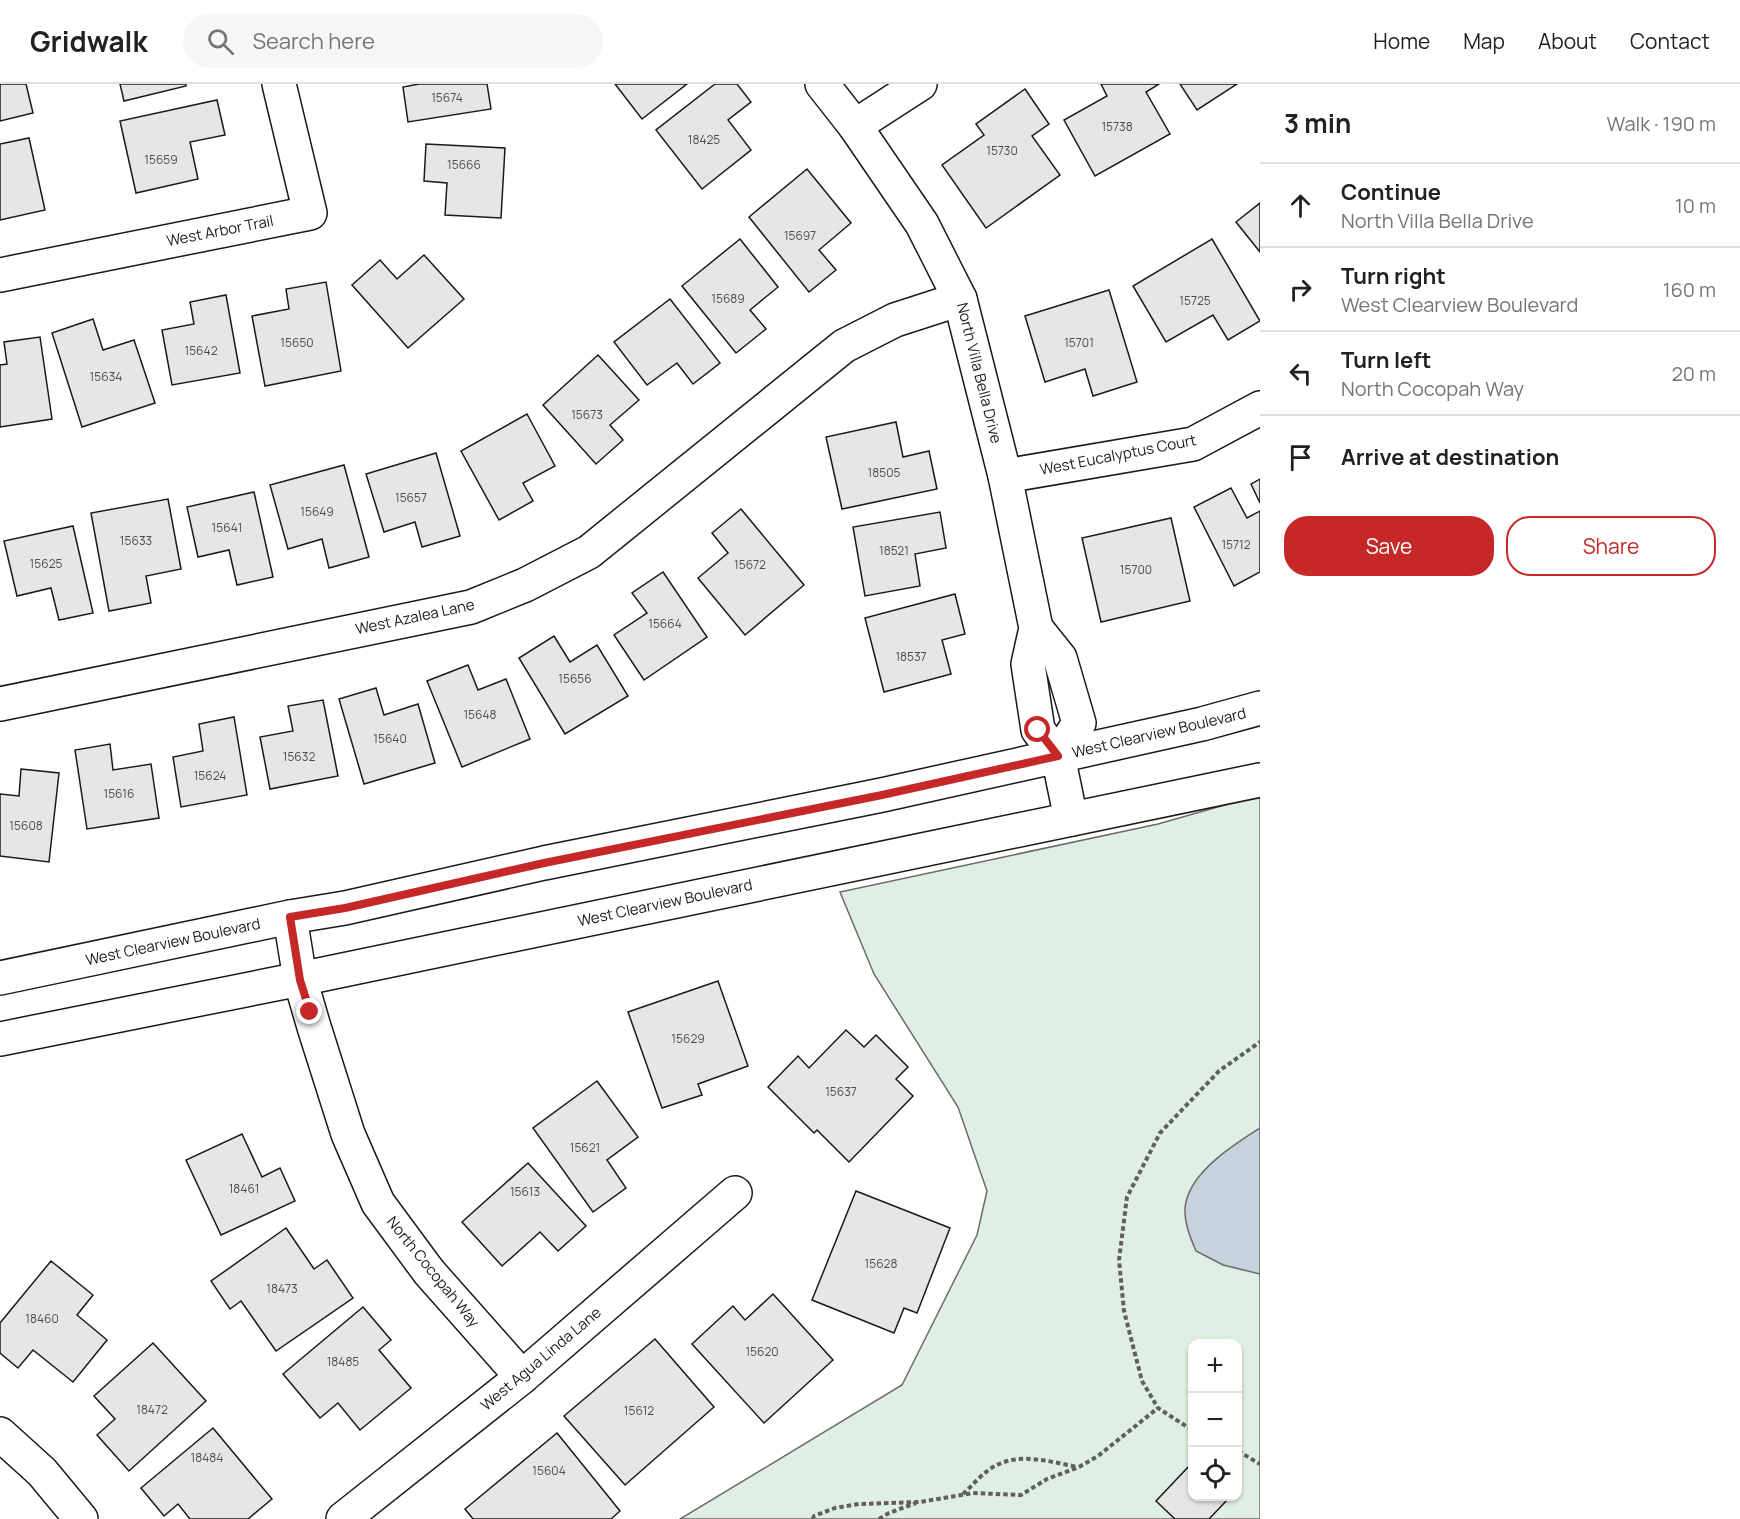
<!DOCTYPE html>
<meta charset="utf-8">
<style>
:root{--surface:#fff;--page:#f6f6f6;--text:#202124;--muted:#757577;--line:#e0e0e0;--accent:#c62828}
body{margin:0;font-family:Manrope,sans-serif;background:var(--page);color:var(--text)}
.controls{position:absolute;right:18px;bottom:18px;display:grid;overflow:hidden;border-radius:12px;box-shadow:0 2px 4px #0004}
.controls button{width:54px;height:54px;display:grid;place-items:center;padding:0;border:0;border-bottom:2px solid var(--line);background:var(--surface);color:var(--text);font:30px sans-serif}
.stop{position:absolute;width:18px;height:18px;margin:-14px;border:4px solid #c62828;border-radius:50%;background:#fff}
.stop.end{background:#c62828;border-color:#fff;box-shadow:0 2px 6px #0008}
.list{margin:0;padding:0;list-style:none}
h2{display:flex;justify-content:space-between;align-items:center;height:78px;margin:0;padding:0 24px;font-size:26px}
h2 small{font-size:20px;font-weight:400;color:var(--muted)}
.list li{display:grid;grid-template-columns:39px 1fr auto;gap:18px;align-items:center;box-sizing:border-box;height:84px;padding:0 24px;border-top:2px solid var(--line)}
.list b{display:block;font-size:22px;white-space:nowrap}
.list p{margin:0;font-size:20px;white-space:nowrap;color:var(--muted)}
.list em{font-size:20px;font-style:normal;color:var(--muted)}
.actions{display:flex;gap:12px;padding:18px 24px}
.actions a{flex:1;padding:14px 0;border:2px solid var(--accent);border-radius:24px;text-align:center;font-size:21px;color:var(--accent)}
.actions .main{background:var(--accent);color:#fff}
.icon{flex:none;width:33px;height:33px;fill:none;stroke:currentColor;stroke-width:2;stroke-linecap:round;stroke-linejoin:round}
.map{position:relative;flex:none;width:1260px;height:1435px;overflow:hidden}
header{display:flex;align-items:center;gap:36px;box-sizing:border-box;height:84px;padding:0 30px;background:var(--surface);border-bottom:2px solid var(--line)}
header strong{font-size:28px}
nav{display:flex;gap:33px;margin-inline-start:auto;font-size:21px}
.search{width:420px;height:54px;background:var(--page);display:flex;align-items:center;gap:15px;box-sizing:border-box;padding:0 21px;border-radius:33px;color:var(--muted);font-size:22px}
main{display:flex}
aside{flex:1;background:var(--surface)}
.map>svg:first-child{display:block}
</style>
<header>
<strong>Gridwalk</strong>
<div class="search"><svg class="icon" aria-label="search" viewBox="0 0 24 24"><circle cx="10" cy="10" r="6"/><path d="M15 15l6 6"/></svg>Search here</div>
<nav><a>Home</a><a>Map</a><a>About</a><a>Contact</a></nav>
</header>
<main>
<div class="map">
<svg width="1260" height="1435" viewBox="0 0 1260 1435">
<rect width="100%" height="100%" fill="#fff"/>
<!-- green -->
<path fill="#e0efe3" stroke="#6a6a6a" stroke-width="1.5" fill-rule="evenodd" d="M1260,711V1435H680L902,1301L977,1151L987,1107L958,1023L874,890L840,808L1158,740ZM1192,1260H1238V1412H1192Z"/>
<!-- water -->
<path fill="#c6d2dc" stroke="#6a6a6a" stroke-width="1.5" d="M1260,1044V1190L1223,1181L1196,1167C1190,1153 1182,1134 1186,1118C1193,1086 1235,1060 1260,1044Z"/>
<!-- building -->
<g fill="#e6e6e6" stroke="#1a1a1a" stroke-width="1.5">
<polygon points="0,0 26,0 33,29 0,37"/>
<polygon points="120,0 186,0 186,2 124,17"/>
<polygon points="419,0 487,0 491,25 408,38 403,3"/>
<polygon points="615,0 687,0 642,35"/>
<polygon points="715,0 737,0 751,18 728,36 751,66 702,105 656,46"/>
<polygon points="1101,0 1159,0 1146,8 1170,50 1095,92 1064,36 1107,12"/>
<polygon points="1180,0 1237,0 1197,26"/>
<polygon points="1025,5 1049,40 1032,52 1060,91 986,144 942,81 984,51 976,40"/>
<polygon points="217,16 225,51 190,58 198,95 136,109 120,37"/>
<polygon points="29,54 45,126 0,136 0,60"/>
<polygon points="426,60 505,64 501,134 445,131 447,99 424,97"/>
<polygon points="807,85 851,139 819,166 836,186 809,208 749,133"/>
<polygon points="1260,119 1260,168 1236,138"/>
<polygon points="740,155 778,203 750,226 766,245 736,269 682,202"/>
<polygon points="1212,155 1260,237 1228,256 1213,231 1166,258 1133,202"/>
<polygon points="424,171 464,215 408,264 352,201 380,176 397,195"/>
<polygon points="326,198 341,287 265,302 252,232 289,225 286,205"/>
<polygon points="1109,206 1137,298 1093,312 1085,285 1045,298 1025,232"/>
<polygon points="226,211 240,289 172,301 162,246 194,240 190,218"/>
<polygon points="670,215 720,279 693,300 677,279 647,301 614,258"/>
<polygon points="93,235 103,266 134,256 155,319 82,343 52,249"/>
<polygon points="40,253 52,335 0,343 0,281 7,280 4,258"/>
<polygon points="598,271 639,316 610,341 623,356 596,380 543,321"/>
<polygon points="527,330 555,382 523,399 533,417 499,436 461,367"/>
<polygon points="896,338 903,373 929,367 937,405 842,425 826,353"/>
<polygon points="436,369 460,452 422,463 415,438 384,448 366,390"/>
<polygon points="344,381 369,473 329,484 322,455 288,465 270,401"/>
<polygon points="1260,395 1260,419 1251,400"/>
<polygon points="1231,404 1247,434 1260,427 1260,488 1234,502 1194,423"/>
<polygon points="254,408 273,493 237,501 229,466 198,473 187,423"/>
<polygon points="168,415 181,485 146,492 151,519 109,527 91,429"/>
<polygon points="741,425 804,501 745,551 698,494 728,469 712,449"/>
<polygon points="940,428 946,464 915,470 920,502 865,512 853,443"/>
<polygon points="1171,434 1190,517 1101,538 1082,454"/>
<polygon points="73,442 93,529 59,536 51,504 17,512 4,457"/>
<polygon points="663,488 707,553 644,596 614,551 647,529 632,509"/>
<polygon points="955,510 965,550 942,556 951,590 884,608 865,534"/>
<polygon points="554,552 570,578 597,561 628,612 565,650 519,574"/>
<polygon points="468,581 478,606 506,595 530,655 462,683 427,597"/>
<polygon points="376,604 384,631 418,620 435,679 364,700 339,615"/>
<polygon points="323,616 338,692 270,705 260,653 293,647 288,622"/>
<polygon points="234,633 247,711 181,723 173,673 203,667 199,640"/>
<polygon points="110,660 113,686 151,680 159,734 87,745 75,666"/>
<polygon points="21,685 59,689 49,778 0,772 0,710 19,712"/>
<polygon points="718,897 748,982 698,1000 702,1011 662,1024 628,928"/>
<polygon points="846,946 864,963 876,951 908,983 896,995 913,1012 849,1078 817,1046 814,1049 768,1003 798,972 809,984"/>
<polygon points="597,997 638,1053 607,1076 626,1104 593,1128 533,1044"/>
<polygon points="242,1050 262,1093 280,1084 295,1117 221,1151 186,1076"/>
<polygon points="528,1079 586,1142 558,1167 540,1148 502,1182 462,1138"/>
<polygon points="856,1107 950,1144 917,1229 904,1224 894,1249 812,1216"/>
<polygon points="286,1144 314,1185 327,1176 353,1214 276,1267 241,1217 230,1225 211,1197"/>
<polygon points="51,1177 93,1211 77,1231 107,1256 73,1298 33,1266 18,1284 0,1269 0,1239"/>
<polygon points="773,1210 833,1276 764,1339 692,1260 733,1222 745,1236"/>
<polygon points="363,1223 391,1256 379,1266 411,1304 360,1346 338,1319 320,1334 283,1290"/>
<polygon points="655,1255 714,1323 625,1401 564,1332"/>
<polygon points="153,1259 206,1317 129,1387 97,1351 115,1335 94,1312"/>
<polygon points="213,1344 272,1415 248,1435 190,1435 178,1420 164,1432 141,1404"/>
<polygon points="557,1349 620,1427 611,1435 473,1435 465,1425"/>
<polygon points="1192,1379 1192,1412 1227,1412 1229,1414 1209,1435 1175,1435 1156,1417"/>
</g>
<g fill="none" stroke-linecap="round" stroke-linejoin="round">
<defs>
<g id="minor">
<polyline points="822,0 855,42 922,140 960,215 1005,392 1036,544 1028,580 1038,646 1058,672 1071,735"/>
<polyline points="855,42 920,0"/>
<polyline points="0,191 310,129 279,0"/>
<polyline points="1005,392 1193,360 1260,324"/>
<polyline points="1036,544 1060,574 1079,639 1058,672"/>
<polyline points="0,620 471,523 525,501 589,468 844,262 895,236 960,215"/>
<polyline points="290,833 300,895 314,943 348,1050 378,1119 429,1188 522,1293"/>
<polyline points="0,894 290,833 345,824 544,779 882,711 1202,640 1260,624"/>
<polyline points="0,955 300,895 1260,696"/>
<polyline points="0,1350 42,1388 81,1435"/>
<polyline points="343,1435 522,1293 735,1109"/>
</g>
</defs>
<!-- minor casing -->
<use href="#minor" stroke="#1a1a1a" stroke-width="36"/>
<!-- path -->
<g stroke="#5f5f5f" stroke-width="4" stroke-dasharray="4.5 3" stroke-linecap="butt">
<polyline points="1192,1346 1158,1324 1142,1297 1124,1227 1119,1176 1127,1113 1160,1049 1219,987 1260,958"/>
<polyline points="1238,1367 1260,1380"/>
<path d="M963,1410C973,1401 983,1388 995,1382C1020,1368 1051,1378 1078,1383"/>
<polyline points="813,1435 814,1432 835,1424 859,1420 920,1418 973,1409 1021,1411 1047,1395 1079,1383 1098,1372 1158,1324"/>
<polyline points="879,1435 889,1429 916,1419"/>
</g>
<!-- minor -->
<use href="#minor" stroke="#fff" stroke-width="33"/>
</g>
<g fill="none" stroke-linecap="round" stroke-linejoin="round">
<!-- route -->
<polyline stroke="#c62828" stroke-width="8" points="310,928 300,896 290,833 345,824 544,779 882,711 1058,672 1038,646"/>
</g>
<g text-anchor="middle" stroke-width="4.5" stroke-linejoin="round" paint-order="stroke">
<!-- number labels -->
<g font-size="12" fill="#4d4d4d">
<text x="447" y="18">15674</text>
<text x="1117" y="47">15738</text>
<text x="704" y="60">18425</text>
<text x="1002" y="71">15730</text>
<text x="161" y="80">15659</text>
<text x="464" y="85">15666</text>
<text x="800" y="156">15697</text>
<text x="728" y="219">15689</text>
<text x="1195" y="221">15725</text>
<text x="297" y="263">15650</text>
<text x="1079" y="263">15701</text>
<text x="201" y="271">15642</text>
<text x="106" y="297">15634</text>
<text x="587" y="335">15673</text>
<text x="884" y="393">18505</text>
<text x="411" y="418">15657</text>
<text x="317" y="432">15649</text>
<text x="227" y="448">15641</text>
<text x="136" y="461">15633</text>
<text x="1236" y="465">15712</text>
<text x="894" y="471">18521</text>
<text x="46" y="484">15625</text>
<text x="750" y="485">15672</text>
<text x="1136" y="490">15700</text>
<text x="665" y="544">15664</text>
<text x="911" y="577">18537</text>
<text x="575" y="599">15656</text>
<text x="480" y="635">15648</text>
<text x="390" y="659">15640</text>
<text x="299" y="677">15632</text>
<text x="210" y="696">15624</text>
<text x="119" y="714">15616</text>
<text x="26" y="746">15608</text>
<text x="688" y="959">15629</text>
<text x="841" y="1012">15637</text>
<text x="585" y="1068">15621</text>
<text x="244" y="1109">18461</text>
<text x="525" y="1112">15613</text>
<text x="881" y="1184">15628</text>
<text x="282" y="1209">18473</text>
<text x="42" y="1239">18460</text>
<text x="762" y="1272">15620</text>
<text x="343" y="1282">18485</text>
<text x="152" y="1330">18472</text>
<text x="639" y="1331">15612</text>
<text x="207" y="1378">18484</text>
<text x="549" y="1391">15604</text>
</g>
<!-- street labels -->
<g font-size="15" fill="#1a1a1a" stroke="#fff">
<text transform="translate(220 147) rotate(-11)" y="5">West Arbor Trail</text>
<text transform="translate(979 289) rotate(76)" y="5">North Villa Bella Drive</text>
<text transform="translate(1118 371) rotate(-11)" y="5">West Eucalyptus Court</text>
<text transform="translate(415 533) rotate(-12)" y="5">West Azalea Lane</text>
<text transform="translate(1159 649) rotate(-13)" y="5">West Clearview Boulevard</text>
<text transform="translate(665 819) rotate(-12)" y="5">West Clearview Boulevard</text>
<text transform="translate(173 858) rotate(-12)" y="5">West Clearview Boulevard</text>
<text transform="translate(433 1188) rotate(51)" y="5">North Cocopah Way</text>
<text transform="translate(541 1275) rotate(-40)" y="5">West Agua Linda Lane</text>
</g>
</g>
</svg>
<div class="controls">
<button>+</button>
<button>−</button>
<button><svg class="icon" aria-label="locate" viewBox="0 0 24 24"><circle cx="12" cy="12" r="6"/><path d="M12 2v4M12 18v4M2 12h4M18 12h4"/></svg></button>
</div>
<div class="stop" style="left:1038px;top:646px"></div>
<div class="stop end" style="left:310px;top:928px"></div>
</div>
<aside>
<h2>3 min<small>Walk · 190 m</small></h2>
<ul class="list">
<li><svg class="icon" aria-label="ahead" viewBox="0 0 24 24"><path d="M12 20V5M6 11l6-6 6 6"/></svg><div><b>Continue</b><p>North Villa Bella Drive</p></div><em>10 m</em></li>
<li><svg class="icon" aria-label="right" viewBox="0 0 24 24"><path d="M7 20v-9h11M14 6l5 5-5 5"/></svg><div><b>Turn right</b><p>West Clearview Boulevard</p></div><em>160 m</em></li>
<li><svg class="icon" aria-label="left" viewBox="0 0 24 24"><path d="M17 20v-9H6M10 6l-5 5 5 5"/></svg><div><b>Turn left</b><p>North Cocopah Way</p></div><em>20 m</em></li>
<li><svg class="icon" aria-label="arrive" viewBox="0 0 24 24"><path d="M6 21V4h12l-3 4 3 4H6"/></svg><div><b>Arrive at destination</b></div></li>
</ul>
<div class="actions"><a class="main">Save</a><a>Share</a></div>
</aside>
</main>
